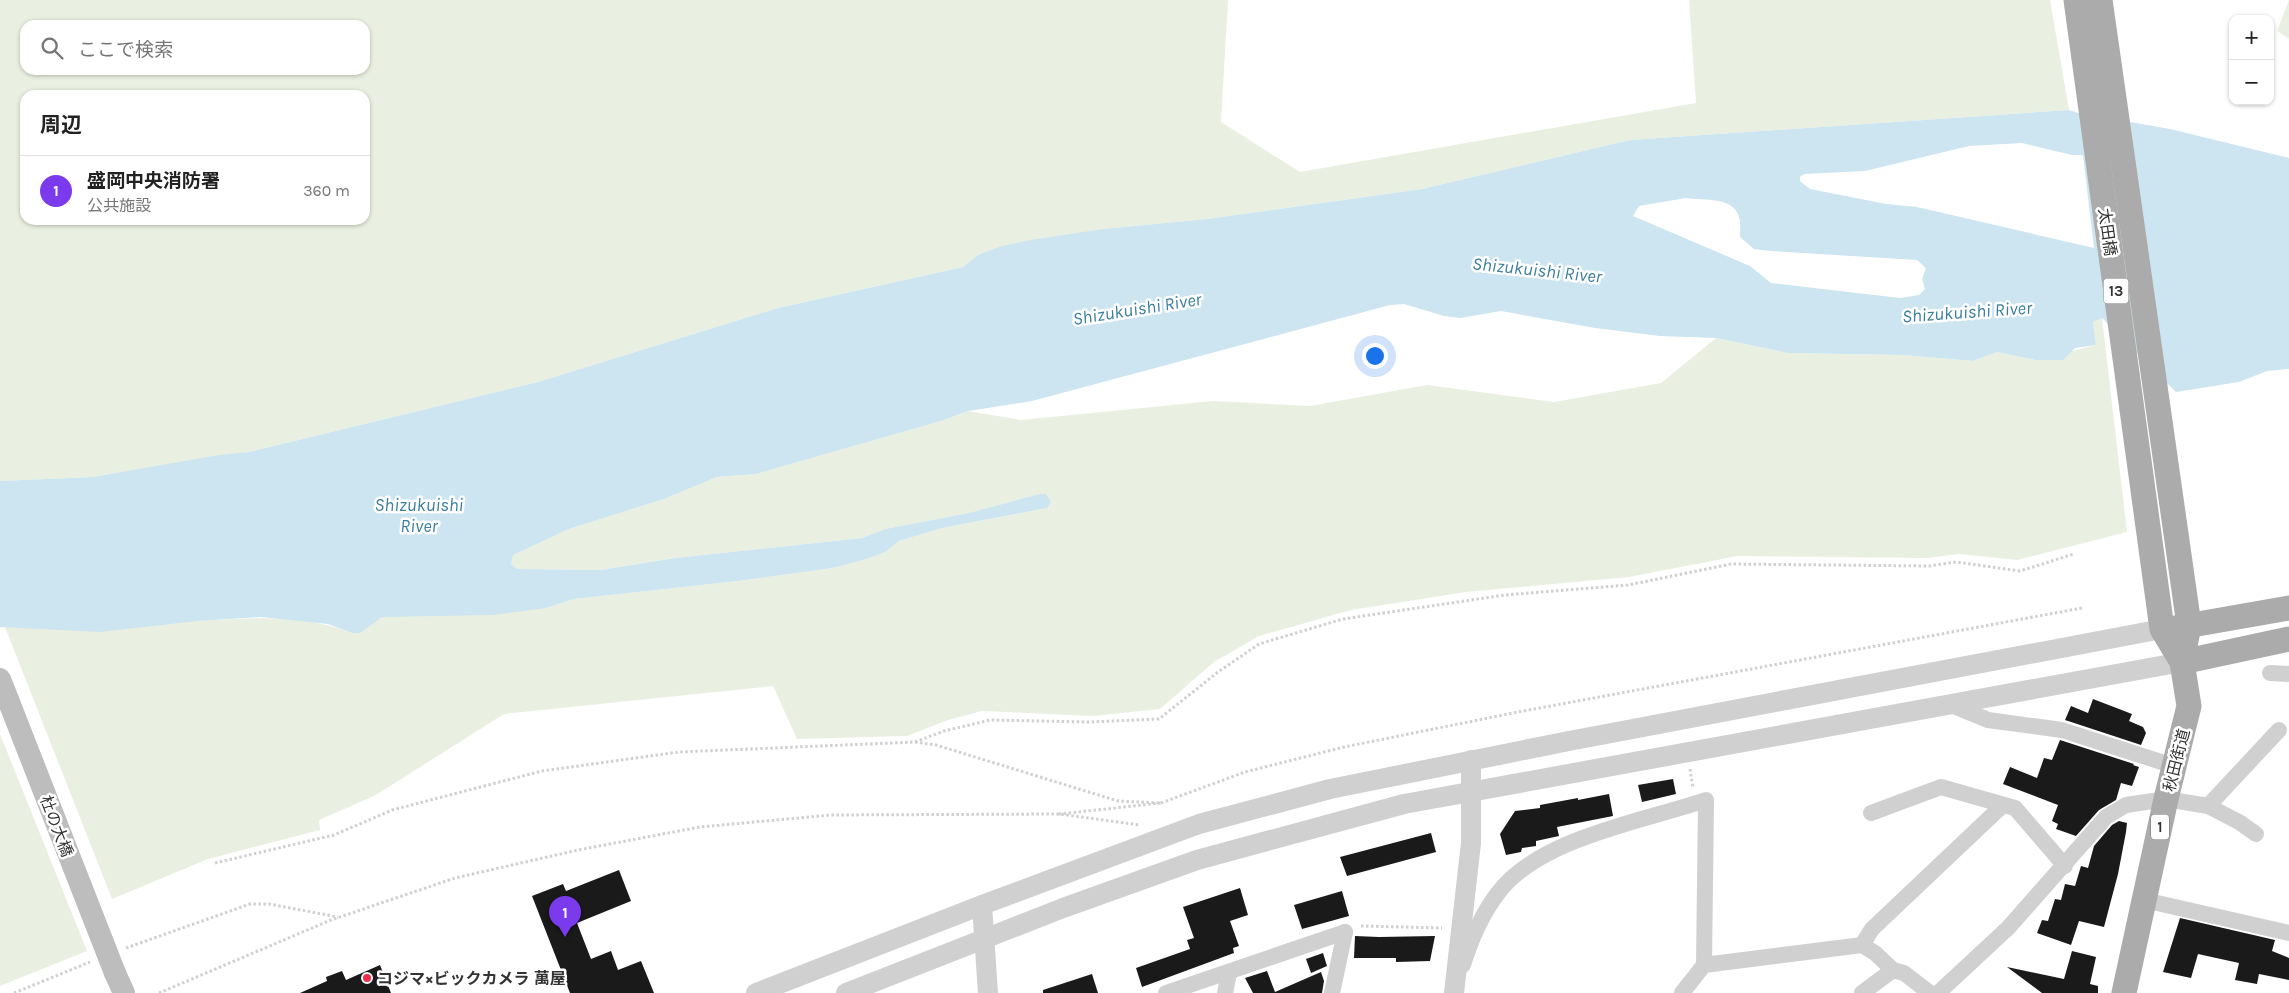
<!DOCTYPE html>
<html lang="ja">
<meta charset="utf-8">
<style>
:root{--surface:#fff;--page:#f2f2f2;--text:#222;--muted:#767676;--line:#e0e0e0;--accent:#7c3aed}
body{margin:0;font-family:Karla,"Noto Sans JP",sans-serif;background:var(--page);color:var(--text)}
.controls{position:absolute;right:15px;top:15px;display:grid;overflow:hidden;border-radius:10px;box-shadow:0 1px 4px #0004}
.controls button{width:45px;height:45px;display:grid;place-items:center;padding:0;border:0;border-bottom:1px solid var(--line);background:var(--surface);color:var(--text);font:25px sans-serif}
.you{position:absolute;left:1374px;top:355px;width:18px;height:18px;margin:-12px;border:4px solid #fff;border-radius:50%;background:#1a73e8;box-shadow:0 0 0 8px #1a73e833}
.badge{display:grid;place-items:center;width:32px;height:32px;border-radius:50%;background:var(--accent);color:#fff;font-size:16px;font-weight:700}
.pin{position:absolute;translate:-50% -41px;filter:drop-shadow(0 1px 2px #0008)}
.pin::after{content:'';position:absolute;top:26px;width:18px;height:15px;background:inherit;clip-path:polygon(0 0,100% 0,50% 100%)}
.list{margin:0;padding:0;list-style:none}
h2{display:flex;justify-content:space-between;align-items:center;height:65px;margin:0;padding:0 20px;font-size:21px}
h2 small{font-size:16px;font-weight:400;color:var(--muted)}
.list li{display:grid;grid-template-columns:32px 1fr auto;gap:15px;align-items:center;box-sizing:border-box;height:70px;padding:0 20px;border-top:1px solid var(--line)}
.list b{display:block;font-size:19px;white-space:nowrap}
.list p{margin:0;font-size:16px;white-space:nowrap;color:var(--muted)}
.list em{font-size:16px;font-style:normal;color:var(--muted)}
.icon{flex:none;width:28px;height:28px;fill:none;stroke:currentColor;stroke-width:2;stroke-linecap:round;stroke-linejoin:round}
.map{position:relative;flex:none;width:2289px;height:993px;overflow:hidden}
.search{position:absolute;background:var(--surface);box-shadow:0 1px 4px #0004;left:20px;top:20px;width:350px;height:55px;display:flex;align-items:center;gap:12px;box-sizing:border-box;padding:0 18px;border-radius:15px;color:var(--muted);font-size:19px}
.panel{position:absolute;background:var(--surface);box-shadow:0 1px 4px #0004;left:20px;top:90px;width:350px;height:135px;border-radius:15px}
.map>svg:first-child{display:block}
</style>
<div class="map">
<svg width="2289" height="993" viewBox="0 0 2289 993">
<rect width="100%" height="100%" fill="#fff"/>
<!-- green -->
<g fill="#eaf0e1" fill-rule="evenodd">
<path d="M0,0H1228L1221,122L1300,172L1696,103L1689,0H2050L2069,110L1630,140L1422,189L1207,219L1103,229L978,255L963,267L778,308L538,382L249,452L93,477L0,481ZM25,25H365V70H25ZM25,95H365V220H25Z"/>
<polygon points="2289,0 2289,39 2277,31"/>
<path d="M2102,318L2127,532L2017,560L1959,554L1927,558L1738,556L1629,577L1466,592L1351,610L1259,636L1214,662L1160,709L1093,716L982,711L948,720L907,736L797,739L773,686L504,714L376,795L319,820L320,830L208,859L112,899L5,627C67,628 129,624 191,621C248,619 298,612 352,633L382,617L546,608L574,599L738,581L833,568L870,558L885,552L899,541L942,528L1047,508L1039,494L970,513L885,529L862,538L675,558L601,570L516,569L511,564L512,555L569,529L664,499L717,477L756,474L941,421L968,411L1021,420L1213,401L1310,406L1427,385L1554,402L1661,383L1716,338L1788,353L1903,355L1973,361L1997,352L2035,360L2096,345L2093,322Z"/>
<polygon points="0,734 87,951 0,986"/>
</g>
<!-- water -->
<path fill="#cce5f0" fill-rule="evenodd" d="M2069,110L2078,113L2170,129L2289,158V369L2267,371L2239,382L2176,392L2102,318L2093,322L2096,345L2075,348L2063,360H2035L1997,352L1973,361L1903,355L1788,353L1716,338L1660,336L1595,328L1501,311L1460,318L1444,316L1404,304L1390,305L1032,401L968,411L941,421L756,474L717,477L664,499L569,529L513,555L511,564L517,569L601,570L675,558L862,538L885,529L969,513L1039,494H1046L1051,502L1047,508L942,528L899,541L885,552L870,558L833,568L738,581L574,599L546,608L493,615L382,617L360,633H352L328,624L261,617L197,621L100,632L0,627V481L93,477L219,455L249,452L538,382L778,308L963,267L978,255L1002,246L1031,240L1103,229L1207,219L1422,189L1630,140ZM2022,143L2072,155H2083L2094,248L1917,207L1886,204L1810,189L1800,181V177L1804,174L1865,171L1969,146ZM1686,198C1704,201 1733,196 1739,217C1741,223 1740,231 1740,237L1754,249L1770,251L1917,260L1926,268L1922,279L1925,289L1919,295L1900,298L1771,283L1750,266L1633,216L1639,206Z"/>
<!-- building -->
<g fill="#1a1a1a">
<polygon points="2093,699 2132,714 2129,721 2143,727 2146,733 2141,745 2065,720 2071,706 2088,713"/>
<polygon points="2060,740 2134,764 2133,765 2139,767 2132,786 2121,783 2116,800 2099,810 2076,836 2056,829 2058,824 2052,821 2058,805 2003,784 2010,767 2037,778 2044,758 2052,760"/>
<polygon points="1673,779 1676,794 1642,802 1638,785"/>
<polygon points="1609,794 1613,816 1557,827 1559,836 1536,841 1536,846 1522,848 1521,852 1506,855 1500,834 1515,811 1540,808 1540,805 1578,798 1578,800"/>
<polygon points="2119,821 2127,823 2126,832 2118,874 2104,927 2079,921 2071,945 2037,933 2042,920 2048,921 2055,899 2061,900 2065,884 2075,886 2081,866 2088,868 2094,846 2112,825"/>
<polygon points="1431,833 1436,852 1347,876 1340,857"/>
<polygon points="619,870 631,901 577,923 591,959 611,951 618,970 641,961 654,993 570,993 532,896 563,884 566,891"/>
<polygon points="1240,888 1248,915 1230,921 1239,946 1233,948 1234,953 1142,987 1136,968 1190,949 1187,940 1194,938 1183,907"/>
<polygon points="1342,891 1349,916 1302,929 1294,905"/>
<polygon points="2180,918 2275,940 2272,951 2289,958 2289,980 2259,974 2257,984 2235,980 2239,963 2198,954 2191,978 2163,972"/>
<polygon points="1355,936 1379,937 1435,936 1430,961 1396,962 1396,958 1354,958"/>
<polygon points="2072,951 2096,957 2090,984 2098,986 2098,993 2042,993 2007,967 2064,979"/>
<polygon points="1323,953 1327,966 1311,973 1306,959"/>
<polygon points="380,965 391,993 300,993 327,981 326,977 342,971 346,980"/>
<polygon points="1267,971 1275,992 1321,972 1324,981 1322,993 1253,993 1245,978"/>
<polygon points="1092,974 1098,993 1043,993 1043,990"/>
</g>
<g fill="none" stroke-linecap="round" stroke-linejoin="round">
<!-- path -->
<g stroke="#d0d0d0" stroke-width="3" stroke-dasharray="2.5 2.5" stroke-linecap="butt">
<polyline points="915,742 944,731 990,720 1090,722 1159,719 1218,672 1259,644 1343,619 1505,595 1628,585 1731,564 1929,566 1956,562 2020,571 2074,554"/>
<polyline points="1690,769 1693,788"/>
<polyline points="1161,803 1245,772 1344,747 1518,712 2082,608"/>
<polyline points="215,863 334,835 392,810 542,771 679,752 915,742 936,745 1118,801 1161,803 1059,814"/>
<polyline points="1361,926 1442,928"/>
<polyline points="126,948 250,904 269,904 338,917"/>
<polyline points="14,993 90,962"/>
<polyline points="159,993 331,920 455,878 578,850 700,827 831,815 1059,814 1140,825"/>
</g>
<!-- minor -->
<g stroke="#d0d0d0" stroke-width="16">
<polyline points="2270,673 2289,674"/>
<polyline points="1949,704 1988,720 2062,730 2174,766"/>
<polyline points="2208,806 2239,822 2256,834"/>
<polyline points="1871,813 1941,787 2015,808 2065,866"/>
<polyline points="2144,900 2289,933"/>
<polyline points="1862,945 1872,929 2002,806"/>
<path d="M1463,965C1471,939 1481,915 1498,893C1539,838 1644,821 1706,800L1704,965"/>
<polyline points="1166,993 1345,932"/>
<polyline points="1225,993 1229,973"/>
<polyline points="1332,993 1345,932"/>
<polyline points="1682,993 1704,965 1862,945 1875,953 1893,970 1904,973 1930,993"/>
<polyline points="1862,993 1893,970"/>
<polyline points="1938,993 2008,928 2106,817 2126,805 2166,799 2208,806 2279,730"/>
</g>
<!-- tertiary -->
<g stroke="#d0d0d0" stroke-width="20">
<polyline points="982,905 988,993"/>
<polyline points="756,993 982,905 1199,824 1330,789 1569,741 2162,629"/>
<polyline points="846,993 1063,908 1197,860 1404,804 2182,662"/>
<polyline points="1454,993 1471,843 1471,760"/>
</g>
<!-- secondary -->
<polyline stroke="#bdbdbd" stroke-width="22" points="115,973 124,993"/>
<!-- primary -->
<g stroke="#ababab" stroke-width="25">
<polyline points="2076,0 2162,629 2182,662"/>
<polyline points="2100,0 2189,625 2182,662 2189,706 2166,799 2124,993"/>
<polyline points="2175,628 2289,608"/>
<polyline points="2182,662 2289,639"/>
</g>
<!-- secondary-bridge -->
<polyline stroke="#bdbdbd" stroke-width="22" points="0,679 115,973"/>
</g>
<!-- markers -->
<circle fill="#f22c4b" stroke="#fff" stroke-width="2" cx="367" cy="978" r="5"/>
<g text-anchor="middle" stroke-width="5" stroke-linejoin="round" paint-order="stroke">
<!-- shield labels -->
<g fill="#fff" stroke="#707070" stroke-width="1">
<rect x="2103.5" y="278.5" width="25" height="25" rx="4"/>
<rect x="2151" y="814.5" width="18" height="25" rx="4"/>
</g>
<g font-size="15" font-weight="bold" fill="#333">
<text x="2116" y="296">13</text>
<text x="2160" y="832">1</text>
</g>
<!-- street labels -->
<g font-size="16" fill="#333" stroke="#fff">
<text transform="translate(2108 232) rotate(82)" y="6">太田橋</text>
<text transform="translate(2176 760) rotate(-76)" y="6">秋田街道</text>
<text transform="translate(57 826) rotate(69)" y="6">杜の大橋</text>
</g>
<!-- poi labels -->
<g font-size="16" font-weight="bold" fill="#333" stroke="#fff" text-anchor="start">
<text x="377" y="984">コジマ×ビックカメラ 萬屋</text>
</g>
<!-- water labels -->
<g font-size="18" font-style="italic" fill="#397e9c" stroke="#fff">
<text transform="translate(1537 270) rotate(6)" y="6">Shizukuishi River</text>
<text transform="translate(1137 309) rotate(-9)" y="6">Shizukuishi River</text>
<text transform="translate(1967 312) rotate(-4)" y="6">Shizukuishi River</text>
<text x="419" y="511">Shizukuishi<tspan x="419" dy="21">River</tspan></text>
</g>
</g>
</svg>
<div class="controls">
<button>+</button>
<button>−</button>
</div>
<div class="you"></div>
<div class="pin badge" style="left:565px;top:937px">1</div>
<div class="search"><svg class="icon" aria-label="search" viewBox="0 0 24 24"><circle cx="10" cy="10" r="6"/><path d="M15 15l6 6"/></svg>ここで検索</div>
<section class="panel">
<h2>周辺<small></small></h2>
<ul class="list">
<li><span class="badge">1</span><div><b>盛岡中央消防署</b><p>公共施設</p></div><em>360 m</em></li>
</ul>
</section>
</div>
